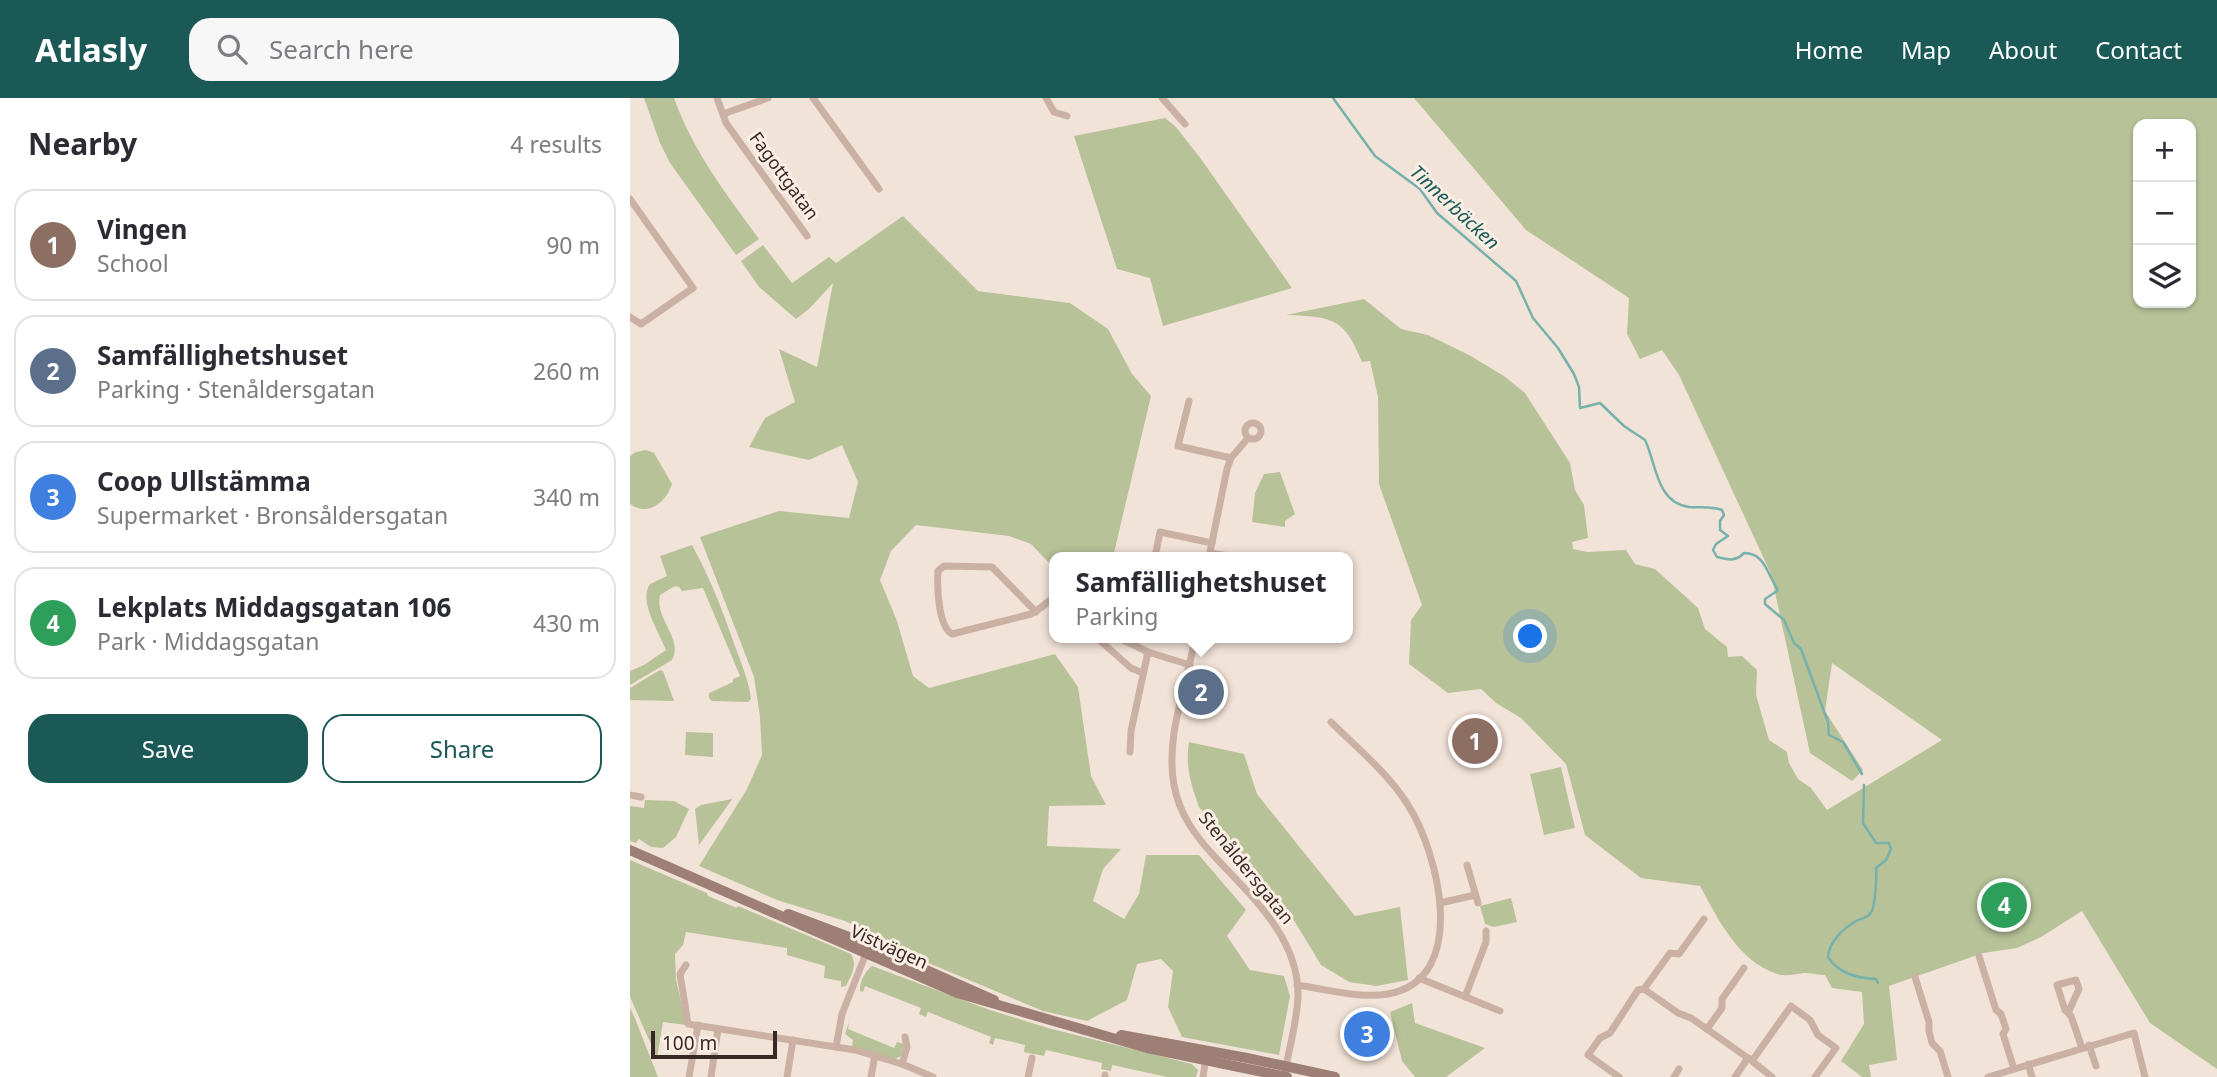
<!DOCTYPE html>
<meta charset="utf-8">
<style>
:root{--surface:#fff;--page:#f7f7f7;--text:#2b2b33;--muted:#7c7c81;--line:#e1e1e2;--accent:#1a5956}
body{margin:0;font-family:"Noto Sans",sans-serif;background:var(--page);color:var(--text)}
.controls{position:absolute;right:21px;top:21px;display:grid;overflow:hidden;border-radius:14px;box-shadow:0 2px 5px #0004}
.controls button{width:63px;height:63px;display:grid;place-items:center;padding:0;border:0;border-bottom:2px solid var(--line);background:var(--surface);color:var(--text);font:35px sans-serif}
.scale{position:absolute;left:21px;bottom:18px;width:126px;box-sizing:border-box;padding-left:7px;border:4px solid #362926;border-top:0;font-size:19px;line-height:24px;white-space:nowrap;color:#362926;-webkit-text-stroke:5px #faeee5;paint-order:stroke}
.you{position:absolute;left:901px;top:539px;width:24px;height:24px;margin:-18px;border:5px solid #fff;border-radius:50%;background:#1a73e8;box-shadow:0 0 0 10px #1a73e833}
.badge{display:grid;place-items:center;width:46px;height:46px;border-radius:50%;background:var(--accent);color:#fff;font-size:23px;font-weight:700}
.pin{position:absolute;translate:-50% -50%;border:4px solid #fff;box-shadow:0 2px 7px #0006}
.popup{position:absolute;left:419px;top:454px;width:304px;height:91px;box-sizing:border-box;display:grid;place-content:center;border-radius:14px;background:var(--surface);filter:drop-shadow(0 2px 5px #0005);font-size:23px;white-space:nowrap;color:var(--muted)}
.popup b{font-size:26px;color:var(--text)}
.popup::after{content:'';position:absolute;left:50%;top:100%;margin-left:-14px;border:14px solid transparent;border-top-color:var(--surface)}
.list{margin:0;padding:0;list-style:none}
h2{display:flex;justify-content:space-between;align-items:center;height:91px;margin:0;padding:0 28px;font-size:30px}
h2 small{font-size:23px;font-weight:400;color:var(--muted)}
.list li{display:grid;grid-template-columns:46px 1fr auto;gap:21px;align-items:center;box-sizing:border-box;height:112px;margin:0 14px 14px;padding:0 14px;border:2px solid var(--line);border-radius:21px}
.list b{display:block;font-size:26px;white-space:nowrap}
.list p{margin:0;font-size:23px;white-space:nowrap;color:var(--muted)}
.list em{font-size:23px;font-style:normal;color:var(--muted)}
.actions{display:flex;gap:14px;padding:21px 28px}
.actions a{flex:1;padding:16px 0;border:2px solid var(--accent);border-radius:21px;text-align:center;font-size:24px;color:var(--accent)}
.actions .main{background:var(--accent);color:#fff}
.icon{flex:none;width:38px;height:38px;fill:none;stroke:currentColor;stroke-width:2;stroke-linecap:round;stroke-linejoin:round}
.map{position:relative;flex:none;width:1587px;height:979px;overflow:hidden}
header{display:flex;align-items:center;gap:42px;box-sizing:border-box;height:98px;padding:0 35px;background:var(--accent);color:#fff}
header strong{font-size:33px}
nav{display:flex;gap:38px;margin-inline-start:auto;font-size:24px}
.search{width:490px;height:63px;background:var(--page);display:flex;align-items:center;gap:18px;box-sizing:border-box;padding:0 24px;border-radius:21px;color:var(--muted);font-size:26px}
main{display:flex}
aside{flex:1;background:var(--surface)}
.map>svg:first-child{display:block}
</style>
<header>
<strong>Atlasly</strong>
<div class="search"><svg class="icon" aria-label="search" viewBox="0 0 24 24"><circle cx="10" cy="10" r="6"/><path d="M15 15l6 6"/></svg>Search here</div>
<nav><a>Home</a><a>Map</a><a>About</a><a>Contact</a></nav>
</header>
<main>
<aside>
<h2>Nearby<small>4 results</small></h2>
<ul class="list">
<li><span class="badge" style="background:#8d6e63">1</span><div><b>Vingen</b><p>School</p></div><em>90 m</em></li>
<li><span class="badge" style="background:#5c6f8a">2</span><div><b>Samfällighetshuset</b><p>Parking · Stenåldersgatan</p></div><em>260 m</em></li>
<li><span class="badge" style="background:#3f7fe0">3</span><div><b>Coop Ullstämma</b><p>Supermarket · Bronsåldersgatan</p></div><em>340 m</em></li>
<li><span class="badge" style="background:#2e9e5b">4</span><div><b>Lekplats Middagsgatan 106</b><p>Park · Middagsgatan</p></div><em>430 m</em></li>
</ul>
<div class="actions"><a class="main">Save</a><a>Share</a></div>
</aside>
<div class="map">
<svg width="1587" height="979" viewBox="0 0 1587 979">
<rect width="100%" height="100%" fill="#f2e3d8"/>
<!-- green -->
<g fill="#b8c298" fill-rule="evenodd">
<path d="M14,0H44C64,55 95,94 129,141L106,157L40,65L30,45Z"/>
<path d="M784,0H1587V971L1520,925L1452,813L1411,839L1387,850L1353,855L1259,888L1267,962L1239,967L1241,979H1232L1211,963L1234,926L1232,894L1202,890L1195,877C1188,877 1181,875 1174,875C1165,876 1155,879 1147,876C1108,863 1088,821 1070,788L1011,780L955,737L936,666L891,620L866,605L851,591L818,595L779,566L781,522L792,507L749,386L748,299L740,263L732,264C714,219 702,219 656,217L734,201L771,231L798,237L839,257L874,278L895,295L940,365L945,392L954,407L958,440L942,444L943,451L957,454L996,452L1005,466L1025,471L1068,510L1075,531L1097,549L1098,559L1112,558L1127,572L1126,597L1139,642L1157,654L1159,665L1168,681L1181,690L1197,712L1312,642L1202,565L1195,613L1233,672L1222,683L1180,655L1141,476L1049,277L1032,252L1010,261L997,236L999,200L896,132ZM1508,26H1561V205H1508Z"/>
<polygon points="535,20 546,29 571,61 662,190 533,228 520,180 487,171 444,38"/>
<polygon points="273,118 348,193 440,205 478,231 502,276 521,298 483,459 424,459 424,470 401,446 379,438 286,427 261,453 250,482 267,523 283,578 299,590 425,556 448,589 461,678 476,707 419,708 417,748 491,751 473,771 463,803 494,821 509,796 516,757 569,757 616,812 597,838 620,872 654,878 660,898 649,957 552,939 538,909 543,873 531,861 507,866 497,902 457,923 413,913 296,864 215,823 147,802 69,768 117,691 132,657 130,619 124,579 70,439 149,413 219,420 228,384 212,347 179,362 119,349 135,320 165,304 149,251 187,269 203,185 180,210 166,221 129,189 111,163 133,147 162,185 199,159 206,165"/>
<path d="M16,352L24,355L42,386C36,405 17,419 0,406V358L6,354Z"/>
<polygon points="650,374 665,416 655,423 655,429 622,424 625,395 634,376"/>
<path d="M62,447C81,482 92,511 105,548C111,565 119,583 121,601L118,604L82,603L79,600V595L103,584V581L110,578L73,490L52,493L49,489L45,488L30,497C24,520 54,541 42,562L0,587V573L14,567L36,552C29,534 8,503 20,486L37,478L30,458Z"/>
<polygon points="30,572 33,573 44,603 0,602 0,590"/>
<polygon points="56,634 83,635 83,659 55,657"/>
<path d="M559,644L614,656L627,696L725,818L770,809L778,882L746,888L719,884L691,867L665,824L569,709C561,687 555,667 559,644Z"/>
<polygon points="931,669 945,730 914,737 900,676"/>
<polygon points="102,701 101,703 69,747 65,711 71,707"/>
<polygon points="15,702 44,703 59,711 46,739 33,750 21,749 9,741 6,745 0,743 0,708 14,710"/>
<path d="M0,762L77,795L78,798L107,810L108,808L221,856C228,868 221,877 216,888L211,889V883L194,880L195,868L157,857V850L56,834L53,847L45,856L46,881L56,927L33,924L27,960L0,899Z"/>
<polygon points="881,800 887,824 864,829 855,826 850,808"/>
<path d="M242,868L360,912L418,930L562,966L568,972L566,979H537L482,967L481,973L471,971L472,965L416,952L414,958L394,954L395,947L365,940L363,947L359,945L361,939L298,914L296,919L289,916L291,910L235,888L233,894L230,893C229,884 236,872 242,868Z"/>
<polygon points="782,905 785,925 855,950 816,979 785,979 772,963 760,914"/>
<polygon points="0,910 4,918 28,979 0,979"/>
<polygon points="219,924 218,931 264,950 267,944 274,946 271,958 265,961 222,949 223,942 215,936"/>
</g>
<g fill="none" stroke-linecap="round" stroke-linejoin="round">
<!-- stream -->
<g stroke="#76b1ac" stroke-width="2.5">
<path d="M703,0L745,58L790,91L807,115L886,183L903,220L928,250L944,276L949,289L950,310L970,305L994,328L1015,342C1026,364 1026,405 1059,409C1071,410 1080,408 1092,412L1094,417L1090,423V432L1098,438L1086,446L1083,452L1087,459C1098,462 1105,464 1114,455C1135,455 1137,476 1147,490V493L1135,501V506L1154,522L1164,545L1171,551L1198,624L1199,637L1213,644L1232,676"/>
<path d="M1234,687L1233,725L1246,745H1259L1261,751L1256,762L1246,770C1247,778 1245,806 1242,813C1239,819 1234,820 1228,822C1215,829 1199,843 1198,859C1209,876 1227,880 1246,881L1248,885"/>
</g>
<!-- minor -->
<g stroke="#cbb1a4" stroke-width="7">
<polyline points="87,0 96,25 177,138"/>
<polyline points="183,0 249,91"/>
<polyline points="416,0 424,14 437,18"/>
<polyline points="532,0 555,26"/>
<polyline points="93,16 138,0"/>
<polyline points="0,101 63,190 11,226 0,219"/>
<polyline points="559,303 548,348 601,360"/>
<circle cx="623" cy="333" r="8"/>
<polyline points="580,455 605,459"/>
<polyline points="525,459 530,434 582,445"/>
<polyline points="579,459 597,371 601,360 618,340"/>
<path d="M406,514L362,469L314,468L308,473C307,489 308,528 322,536L401,516C410,511 417,505 424,499"/>
<polyline points="467,540 501,570 513,575"/>
<polyline points="489,540 518,554 560,567"/>
<path d="M565,540C557,587 535,638 544,687C549,716 566,739 586,760C622,799 669,840 668,898C667,923 660,948 655,972"/>
<polyline points="500,654 501,633 518,554"/>
<polyline points="0,697 11,699"/>
<polyline points="837,767 848,805"/>
<polyline points="810,805 845,797"/>
<polyline points="1349,858 1366,912 1371,916 1376,931 1373,936 1384,971"/>
<polyline points="56,867 50,876 58,926 225,952 272,966 303,979"/>
<polyline points="1285,879 1299,924 1299,933 1302,945 1310,953 1318,979"/>
<polyline points="789,880 870,913"/>
<path d="M667,887C696,891 730,901 758,896C841,881 808,754 778,707C758,675 727,650 701,624"/>
<polyline points="1014,891 1040,855 1049,856 1074,821"/>
<polyline points="835,899 856,844 856,833"/>
<polyline points="1438,915 1449,891 1446,882 1427,887 1435,912 1441,918 1452,950"/>
<polyline points="1077,931 1092,910 1092,901 1114,870"/>
<polyline points="1459,947 1466,968"/>
<polyline points="206,949 212,916 237,853"/>
<polyline points="272,966 277,949 275,939"/>
<polyline points="1398,966 1402,979"/>
<polyline points="59,979 68,927"/>
<polyline points="81,979 88,931"/>
<polyline points="157,979 163,942"/>
<polyline points="241,979 245,957"/>
<polyline points="398,979 402,960"/>
<polyline points="475,979 475,977"/>
<polyline points="573,979 576,960"/>
<polyline points="989,979 958,957 970,940 980,935 1008,892 1014,891 1048,915 1061,920 1118,960"/>
<polyline points="1044,979 1049,971"/>
<polyline points="1105,979 1118,960 1121,962"/>
<polyline points="1142,979 1122,963 1161,908 1180,922 1188,937 1206,950 1185,979"/>
<polyline points="1358,979 1504,935 1515,979"/>
</g>
<!-- secondary -->
<g stroke="#9e7f75" stroke-width="10">
<polyline points="0,752 327,895 517,950 657,979"/>
<polyline points="158,816 240,847 364,902"/>
<polyline points="491,937 617,960 705,979"/>
</g>
</g>
<g text-anchor="middle" stroke-width="6" stroke-linejoin="round" paint-order="stroke">
<!-- street labels -->
<g font-size="18" fill="#362926" stroke="#faeee5">
<text transform="translate(154 78) rotate(54)" y="6">Fagottgatan</text>
<text transform="translate(616 770) rotate(51)" y="6">Stenåldersgatan</text>
<text transform="translate(259 849) rotate(24)" y="6">Vistvägen</text>
</g>
<!-- water labels -->
<g font-size="19" font-style="italic" fill="#1a5956" stroke="#faeee5">
<text transform="translate(825 109) rotate(43)" y="7">Tinnerbäcken</text>
</g>
</g>
</svg>
<div class="controls">
<button>+</button>
<button>−</button>
<button><svg class="icon" aria-label="layers" viewBox="0 0 24 24"><path d="M12 4l9 5-9 5-9-5zM3 14l9 5 9-5"/></svg></button>
</div>
<div class="scale">100 m</div>
<div class="you"></div>
<div class="pin badge" style="left:845px;top:643px;background:#8d6e63">1</div>
<div class="pin badge" style="left:571px;top:594px;background:#5c6f8a">2</div>
<div class="popup"><b>Samfällighetshuset</b>Parking</div>
<div class="pin badge" style="left:737px;top:936px;background:#3f7fe0">3</div>
<div class="pin badge" style="left:1374px;top:807px;background:#2e9e5b">4</div>
</div>
</main>
